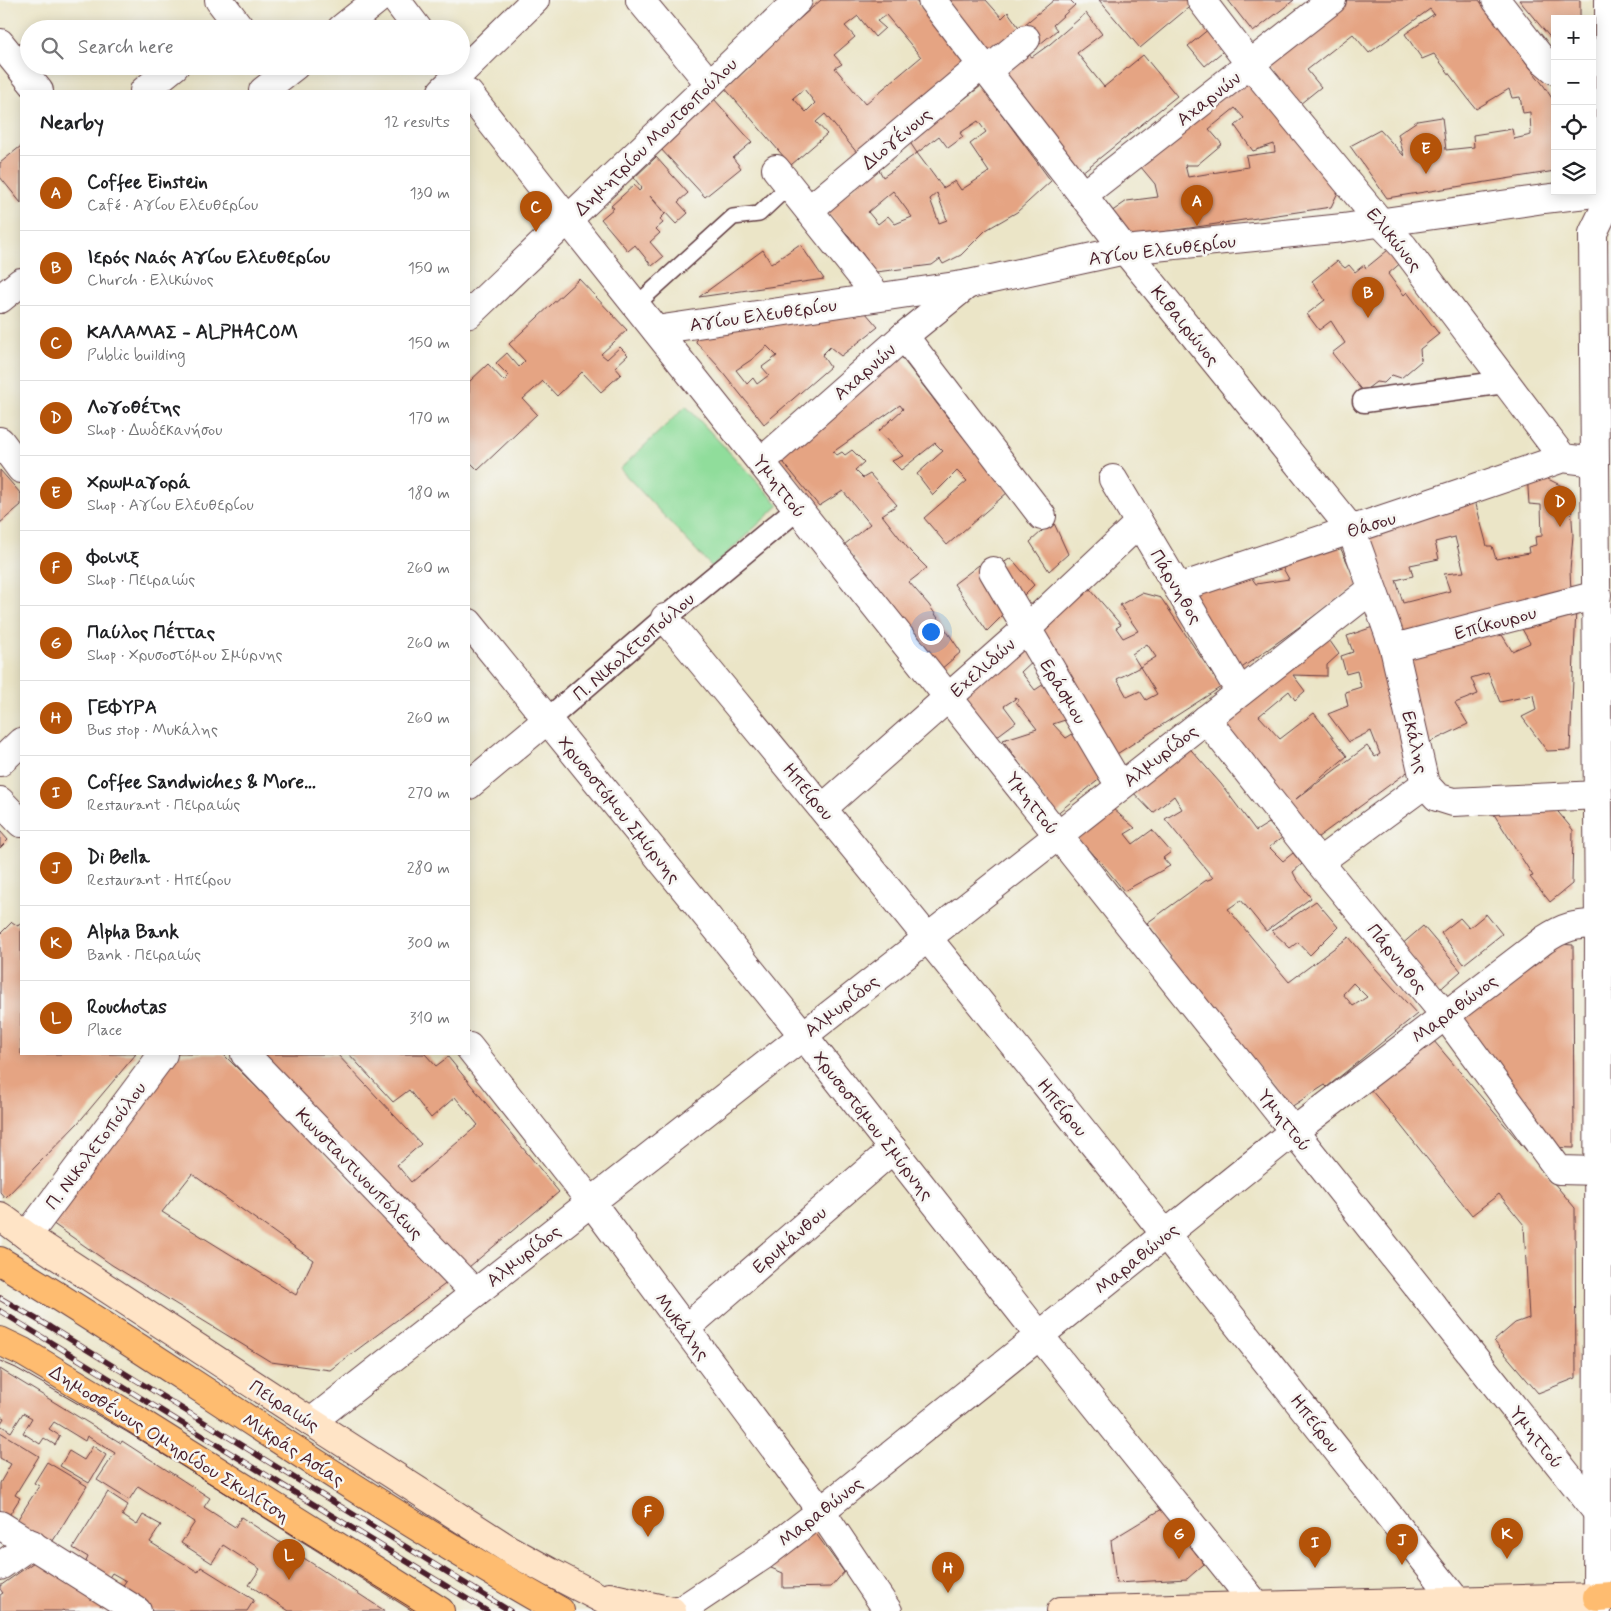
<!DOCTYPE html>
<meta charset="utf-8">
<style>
:root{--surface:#fff;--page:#f2f2f2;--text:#202124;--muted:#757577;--line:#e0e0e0;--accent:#b45309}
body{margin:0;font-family:Mynerve,sans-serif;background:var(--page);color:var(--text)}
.controls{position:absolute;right:15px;top:15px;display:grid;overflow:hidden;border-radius:0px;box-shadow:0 2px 12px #0003}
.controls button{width:45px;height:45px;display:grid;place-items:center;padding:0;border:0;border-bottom:1px solid var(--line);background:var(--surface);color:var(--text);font:25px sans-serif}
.you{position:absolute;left:930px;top:631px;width:18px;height:18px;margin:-12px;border:4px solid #fff;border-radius:50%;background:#1a73e8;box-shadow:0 0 0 8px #1a73e833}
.badge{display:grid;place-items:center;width:32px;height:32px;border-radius:50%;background:var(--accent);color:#fff;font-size:16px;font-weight:700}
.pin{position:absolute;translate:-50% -41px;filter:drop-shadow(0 1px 2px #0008)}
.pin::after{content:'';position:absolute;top:26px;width:18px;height:15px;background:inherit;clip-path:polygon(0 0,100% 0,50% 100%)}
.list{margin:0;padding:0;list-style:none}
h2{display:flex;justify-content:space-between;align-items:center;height:65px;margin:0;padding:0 20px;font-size:21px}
h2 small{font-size:16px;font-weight:400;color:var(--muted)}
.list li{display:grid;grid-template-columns:32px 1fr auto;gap:15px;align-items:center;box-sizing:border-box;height:75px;padding:0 20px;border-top:1px solid var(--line)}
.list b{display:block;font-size:19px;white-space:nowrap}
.list p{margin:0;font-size:16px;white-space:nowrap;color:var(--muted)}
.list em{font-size:16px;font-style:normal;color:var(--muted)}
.icon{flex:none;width:28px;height:28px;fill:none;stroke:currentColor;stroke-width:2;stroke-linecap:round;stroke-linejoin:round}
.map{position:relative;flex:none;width:1611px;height:1611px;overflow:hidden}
.search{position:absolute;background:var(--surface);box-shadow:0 2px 12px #0003;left:20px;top:20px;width:450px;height:55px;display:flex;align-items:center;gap:12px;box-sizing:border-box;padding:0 18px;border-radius:28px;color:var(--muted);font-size:19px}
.panel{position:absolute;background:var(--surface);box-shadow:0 2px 12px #0003;left:20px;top:90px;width:450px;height:965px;border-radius:0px}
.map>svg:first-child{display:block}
</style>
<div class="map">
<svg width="1611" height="1611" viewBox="0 0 1611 1611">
<rect width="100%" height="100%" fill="#f6f6f2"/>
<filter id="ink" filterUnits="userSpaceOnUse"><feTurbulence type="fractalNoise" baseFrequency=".02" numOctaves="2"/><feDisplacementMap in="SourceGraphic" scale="10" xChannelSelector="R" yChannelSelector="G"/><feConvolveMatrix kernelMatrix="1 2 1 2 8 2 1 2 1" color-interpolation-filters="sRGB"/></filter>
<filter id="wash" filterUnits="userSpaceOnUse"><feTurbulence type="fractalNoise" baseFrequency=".0096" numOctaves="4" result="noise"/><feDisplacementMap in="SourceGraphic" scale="20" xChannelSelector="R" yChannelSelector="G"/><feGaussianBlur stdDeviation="1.12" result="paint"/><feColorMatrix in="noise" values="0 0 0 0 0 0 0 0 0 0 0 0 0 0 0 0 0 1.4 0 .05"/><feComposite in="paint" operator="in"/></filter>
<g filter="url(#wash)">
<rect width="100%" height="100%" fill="#ebe5c7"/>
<!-- green -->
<polygon fill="#90dd9b" stroke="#6d7e63" points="686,406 779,505 712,567 620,469"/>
<g id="blocks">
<!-- building -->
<g fill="#e5a483" fill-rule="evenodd">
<path d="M821,0H915L973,69L863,160L825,114L816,122L827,134L791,165L723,86ZM886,15L921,57L865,104L835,68L842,64L834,55L855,37L845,26L858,16L875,37L885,28L877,21ZM804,89L815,103L806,112L793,98Z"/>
<polygon points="944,0 986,0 1002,18 1008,12 1023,33 989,60"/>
<polygon points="1054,0 1070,0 1075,5 1053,25 1057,30 1040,44 1024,25"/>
<polygon points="1099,0 1192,0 1194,3 1140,48"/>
<polygon points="1228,0 1294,0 1253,32"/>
<polygon points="1345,0 1479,0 1544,86 1555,103 1555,171 1387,198 1350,146 1380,130 1404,156 1398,134 1417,121 1442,117 1446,150 1474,147 1473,135 1512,129 1514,139 1531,135 1530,112 1523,113 1520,97 1512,98 1509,89 1476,109 1434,54 1422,59 1405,34 1434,14 1430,9 1369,53 1353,34 1307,70 1321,87 1300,104 1264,59"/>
<polygon points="1519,0 1580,0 1580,19 1555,19 1555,41 1553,41"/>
<polygon points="1086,13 1102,34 1077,53 1104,87 1143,55 1177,96 1081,173 1002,74 1028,54 1032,57 1050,44"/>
<polygon points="1210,28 1227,48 1205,66 1188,46"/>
<path d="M1247,75L1340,188L1331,207L1129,237L1111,212L1127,201L1158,197L1155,184L1135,160ZM1235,108L1244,118L1235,126L1253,151L1274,144L1275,152L1246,156L1248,167L1188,177L1185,165H1197L1222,144L1209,129Z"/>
<path d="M981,86L1051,181L1017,212L986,230L961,255L943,264L940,259L932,265L876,272L849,236L826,212L877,166L883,177L917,153L909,141ZM978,121L986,132L970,144L989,172L961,190L955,181L943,188L917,153L939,136L948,148L963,137L960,133ZM893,191L912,217L895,224L888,216L878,224L868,212ZM937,193L947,220L939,223L930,199Z"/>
<polygon points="714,99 752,142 733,158 741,168 705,197 659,147"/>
<polygon points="21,146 21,203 0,177 0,163"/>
<polygon points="656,157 688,193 678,202 688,213 676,224 650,196 665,214 660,219 663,223 656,229 660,233 650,242 663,257 652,266 635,245 628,251 601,219 614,208 611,206 634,185 639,191 642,188 634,178"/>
<polygon points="800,244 824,279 699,297 763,250 771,264"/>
<polygon points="1393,246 1404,260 1388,274 1404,295 1407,292 1439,334 1420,349 1421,361 1401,378 1392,375 1384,383 1376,382 1363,392 1332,353 1345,343 1331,321 1319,330 1307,314 1325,300 1312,281 1337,261 1345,268 1349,265 1355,272 1364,265 1366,268"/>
<polygon points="579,279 627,330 601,354 607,359 620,347 628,355 615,367 621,374 601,392 582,372 557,396 543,381 523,399 537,414 478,470 469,461 469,382 488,364 504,381 509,376 496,363 507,353 519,367 525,361 509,344"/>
<path d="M865,312L878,327L841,356L830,347L822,355L830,367L764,424L718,366L696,342L700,328ZM767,346L777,356L762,367L769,375L757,384L753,378L747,384L736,370L751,360Z"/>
<polygon points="895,349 948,418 1008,492 947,545 924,518 967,481 957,471 933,495 917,474 943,451 935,443 901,470 892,461 903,456 879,431 903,409 900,405 833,452 837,455 842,452 845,455 852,450 864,462 855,470 863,478 870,474 897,505 882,515 910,551 927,568 909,582 929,605 961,652 940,670 844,545 870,524 843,491 819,506 775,452"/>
<polygon points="0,470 21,494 21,505 0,523"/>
<path d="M1532,471L1570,490L1573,535L1570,571L1571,591L1395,637L1361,533L1474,497L1487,546H1492L1496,559L1529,553L1528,547L1536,545L1535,537L1542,536L1541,505L1529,504L1527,472ZM1455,537L1464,572L1444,574L1450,591L1403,603L1396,580L1413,576L1410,565L1439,559L1435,542Z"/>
<polygon points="1053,521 1068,554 1049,571 1030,542"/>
<polygon points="1339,545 1358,585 1236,672 1187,593 1249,574 1256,584 1289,579 1280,563"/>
<polygon points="1011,558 1034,585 1018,601 997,567"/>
<polygon points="979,565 1010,608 987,631 954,584"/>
<path d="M1084,582L1121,625L1116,628L1123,638L1138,631L1120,605L1142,593L1161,598L1221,687L1109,759L1032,628ZM1147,644L1156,657L1140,667L1132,654ZM1140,667L1157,694L1146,700L1140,691L1127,697L1117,679Z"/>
<polygon points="1576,608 1570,750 1547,751 1522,717 1536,710 1533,695 1500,702 1488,673 1471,678 1478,694 1455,703 1468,724 1424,745 1399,651 1497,627 1512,651 1530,643 1517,620"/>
<polygon points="1373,627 1414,767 1310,843 1209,719 1323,631 1339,654 1327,665 1327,676 1293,675 1305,691 1295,700 1289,691 1259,716 1280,739 1314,713 1347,756 1296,799 1367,746 1375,757 1380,754 1371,731 1349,742 1328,714 1348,706 1345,692 1361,687 1357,671 1346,674 1341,656 1353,652 1347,636"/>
<polygon points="1024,636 1036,658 1021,672 1035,690 1047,682 1068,719 1053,724 1066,738 1079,730 1107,773 1055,815 1003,740 1037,729 1016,702 1019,700 1014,697 1015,699 1004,706 1016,722 996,737 958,692"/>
<path d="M1185,743L1221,784L1256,831L1269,823L1282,838L1269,847L1283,861L1293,853L1302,864L1293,872L1296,878L1311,898L1266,931L1241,900L1228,909L1263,951L1289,982L1349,937L1374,967L1417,1014L1327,1087L1325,1085L1291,1107L1201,997L1147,923L1205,881L1213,878L1165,819L1182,809L1174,796L1153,813L1129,788ZM1353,983L1367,997L1353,1006L1343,994Z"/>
<polygon points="1105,802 1135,828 1125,834 1133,844 1152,830 1171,852 1163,858 1170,866 1124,891 1103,865 1067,828"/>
<polygon points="1554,807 1573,830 1572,884 1550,902 1530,877 1533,876 1490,808"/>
<polygon points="0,831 8,840 0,848"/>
<polygon points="1316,901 1338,927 1310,955 1298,942 1290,948 1272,931"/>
<polygon points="1486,914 1502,934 1464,964 1441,933 1460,918 1469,928"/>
<polygon points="12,922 18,926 21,922 21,1054 136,1054 78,1123 5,1198 0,1192 0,934"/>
<polygon points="1423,926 1461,971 1436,993 1400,946"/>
<polygon points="1542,943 1573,945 1574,1148 1545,1147 1447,1015"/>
<polygon points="1428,1034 1575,1208 1576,1378 1538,1393 1494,1341 1515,1323 1529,1318 1524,1225 1499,1194 1472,1215 1394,1117 1365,1083"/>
<path d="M163,1054H223L370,1200L448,1282L330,1370L271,1362L112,1265L42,1216ZM192,1174L313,1260L296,1295L162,1212Z"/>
<polygon points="256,1054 337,1054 421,1144 397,1165 411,1182 478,1125 455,1097 431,1118 409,1090 393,1102 349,1054 425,1054 436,1066 448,1057 559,1192 463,1272"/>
<polygon points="0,1369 121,1443 122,1441 210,1498 204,1507 235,1527 241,1517 385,1611 289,1611 249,1585 260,1569 223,1545 212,1563 181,1543 195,1522 138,1486 129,1500 97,1480 115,1453 87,1436 85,1441 54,1422 49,1429 60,1436 55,1445 44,1438 40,1444 23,1433 32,1418 23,1413 11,1432 0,1425 4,1418 0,1416"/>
<polygon points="0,1432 39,1456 15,1495 20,1498 8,1517 0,1513 0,1483 11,1464 0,1458"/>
<polygon points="93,1446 106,1455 89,1483 60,1466 69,1451 84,1460"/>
<polygon points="47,1462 87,1486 51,1544 16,1522 39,1486 34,1483"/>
<polygon points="108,1492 128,1505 122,1515 137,1525 143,1515 161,1525 150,1542 198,1572 201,1567 254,1600 247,1611 151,1611 119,1591 126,1581 112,1573 108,1579 85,1564 88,1557 73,1548"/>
<polygon points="1162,1509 1204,1564 1187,1579 1116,1583 1111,1540"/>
<polygon points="814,1531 844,1572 831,1587 783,1588 783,1573 771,1568 777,1558"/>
<polygon points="37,1560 120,1611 64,1611 63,1610 61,1611 0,1611 0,1595 3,1593 0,1589 0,1586"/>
</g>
</g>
</g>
<g filter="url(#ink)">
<use href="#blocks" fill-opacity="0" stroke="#623d42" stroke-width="1"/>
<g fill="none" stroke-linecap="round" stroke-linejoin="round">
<defs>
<polyline id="service" points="636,305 733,217 759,214 790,185"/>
<g id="pedestrian">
<polyline points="1364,401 1505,382"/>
<polyline points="547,720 665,618 798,508"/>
</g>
<g id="minor">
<polyline points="219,0 241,29"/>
<polyline points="396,0 418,29"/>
<polyline points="640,0 710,84"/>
<polyline points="1201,0 1250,64 1381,223 1403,246 1563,458 1595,462"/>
<polyline points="1496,0 1541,58 1555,70"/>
<polyline points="341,29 377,0"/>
<polyline points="0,43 39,91"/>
<polyline points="1592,61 1610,45"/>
<polyline points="987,71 1026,39"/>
<polyline points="144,91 175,66"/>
<polyline points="263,91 295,66"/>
<polyline points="442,91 535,0"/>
<polyline points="469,94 568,220 1597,1512"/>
<polyline points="776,169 878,297"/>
<polyline points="1083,195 1332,0"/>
<polyline points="809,210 982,65"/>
<polyline points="0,299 21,282"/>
<polyline points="656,330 969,284 1125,250 1351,529 1394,648 1425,784 1437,797 1453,802 1598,795"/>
<polyline points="904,336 1042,516"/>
<polyline points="0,441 21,469"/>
<polyline points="761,462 904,336 968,284"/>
<polyline points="1113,479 1240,692"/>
<polyline points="993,571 1120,786"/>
<path d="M1178,588C1307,545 1435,502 1563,458"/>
<path d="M665,618C934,941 1195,1271 1456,1600"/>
<polyline points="469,623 803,1035 1039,1335 1257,1606"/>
<polyline points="1394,648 1597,595"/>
<polyline points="1206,719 1319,862 1445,1015 1559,1170 1600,1171"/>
<polyline points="469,785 547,720"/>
<polyline points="0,801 21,823"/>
<polyline points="823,808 1036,620 1139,523"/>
<polyline points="1319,862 1425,784"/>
<polyline points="469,1047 591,1202 821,1511 888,1611"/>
<polyline points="245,1054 475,1293"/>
<polyline points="27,1236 163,1054"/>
<polyline points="685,1329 893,1149"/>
<polyline points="311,1422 1372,589"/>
<polyline points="0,1525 137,1611"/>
<polyline points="0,1566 32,1544"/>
<path d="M680,1611L764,1555L821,1511L1294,1131L1544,940C1565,926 1574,925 1599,923"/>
</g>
<g id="tertiary">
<polyline points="932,0 1125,250 1343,228 1544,199 1611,191"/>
<polyline points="469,314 798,0"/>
<polyline points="0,762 21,742"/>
<polyline points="1597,1611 1599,923 1593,233 1609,200 1609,0"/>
</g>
<g id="secondary">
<polyline points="0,1216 27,1236 311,1422 510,1550 550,1572 625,1611"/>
<polyline points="609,1597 672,1611"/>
<polyline points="1061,1611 1597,1597"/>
</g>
<g id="primary">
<path d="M0,1261C83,1310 163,1364 243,1416C347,1484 452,1550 560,1611"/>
<polyline points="0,1341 23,1352 135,1419 440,1611"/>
<polyline points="1597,1597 1611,1596"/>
</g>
</defs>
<!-- service casing -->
<use href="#service" stroke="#623d42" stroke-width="18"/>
<!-- pedestrian casing -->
<use href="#pedestrian" stroke="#623d42" stroke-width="25"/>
<!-- minor casing -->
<use href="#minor" stroke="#623d42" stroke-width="30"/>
<!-- tertiary casing -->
<use href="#tertiary" stroke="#623d42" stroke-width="30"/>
<!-- secondary casing -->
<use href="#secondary" stroke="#623d42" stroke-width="30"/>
<!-- primary casing -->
<use href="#primary" stroke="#623d42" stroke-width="30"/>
<!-- service -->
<use href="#service" stroke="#fff" stroke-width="15"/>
<!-- pedestrian -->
<use href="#pedestrian" stroke="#fff" stroke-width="22"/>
<!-- minor -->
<use href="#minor" stroke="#fff" stroke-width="28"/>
<!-- tertiary -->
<use href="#tertiary" stroke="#fff" stroke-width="28"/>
<!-- secondary -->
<use href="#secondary" stroke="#ffe4c6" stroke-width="28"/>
<!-- primary -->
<use href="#primary" stroke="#febc70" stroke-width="28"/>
<!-- tram -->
<polyline stroke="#4a1f2b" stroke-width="1" points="0,1361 16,1368 127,1432 416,1611"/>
<defs>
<g id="rail">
<polyline points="0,1298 50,1327 510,1611"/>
<polyline points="0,1311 487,1611"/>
</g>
</defs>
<!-- rail casing -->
<use href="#rail" stroke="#4a1f2b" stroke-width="5.5"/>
<!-- rail -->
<use href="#rail" stroke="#f6f6f2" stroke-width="4" stroke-dasharray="11" stroke-linecap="butt"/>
</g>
</g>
<g text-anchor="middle" stroke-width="5" stroke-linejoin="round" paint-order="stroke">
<!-- street labels -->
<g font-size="19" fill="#4a1f2b" stroke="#f6f6f2">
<text transform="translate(1208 98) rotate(-38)" y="7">Αχαρνών</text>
<text transform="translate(655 136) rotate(-44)" y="7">Δημητρίου Μουτσοπούλου</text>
<text transform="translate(896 138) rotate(-40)" y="7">Διογένους</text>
<text transform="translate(1395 239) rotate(51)" y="7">Ελικώνος</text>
<text transform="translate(1162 249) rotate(-7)" y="7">Αγίου Ελευθερίου</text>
<text transform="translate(763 314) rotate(-8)" y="7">Αγίου Ελευθερίου</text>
<text transform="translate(1186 325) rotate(51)" y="7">Κιθαιρώνος</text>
<text transform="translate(864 371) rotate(-41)" y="7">Αχαρνών</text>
<text transform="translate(780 486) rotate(52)" y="7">Υμηττού</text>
<text transform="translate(1371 524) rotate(-17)" y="7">Θάσου</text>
<text transform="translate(1177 586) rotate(59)" y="7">Πάρνηθος</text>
<text transform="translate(1495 622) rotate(-15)" y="7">Επίκουρου</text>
<text transform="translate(633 646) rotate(-41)" y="7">Π. Νικολετοπούλου</text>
<text transform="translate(982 667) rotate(-41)" y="7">Εχελιδών</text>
<text transform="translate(1064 691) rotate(59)" y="7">Εράσμου</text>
<text transform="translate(1416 742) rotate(77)" y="7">Εκάλης</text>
<text transform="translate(1160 755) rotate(-38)" y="7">Αλμυρίδος</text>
<text transform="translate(809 791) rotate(50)" y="7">Ηπείρου</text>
<text transform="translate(1033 803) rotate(52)" y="7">Υμηττού</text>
<text transform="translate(620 809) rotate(51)" y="7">Χρυσοστόμου Σμύρνης</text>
<text transform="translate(1398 958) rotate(51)" y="7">Πάρνηθος</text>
<text transform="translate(841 1005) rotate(-38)" y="7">Αλμυρίδος</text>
<text transform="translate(1454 1008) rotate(-37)" y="7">Μαραθώνος</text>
<text transform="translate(1063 1107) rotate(51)" y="7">Ηπείρου</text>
<text transform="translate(1285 1120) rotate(51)" y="7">Υμηττού</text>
<text transform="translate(874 1125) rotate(52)" y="7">Χρυσοστόμου Σμύρνης</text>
<text transform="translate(95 1145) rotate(-53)" y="7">Π. Νικολετοπούλου</text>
<text transform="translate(360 1173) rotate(46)" y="7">Κωνσταντινουπόλεως</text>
<text transform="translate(789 1239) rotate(-41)" y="7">Ερυμάνθου</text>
<text transform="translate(523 1255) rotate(-38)" y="7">Αλμυρίδος</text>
<text transform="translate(1136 1258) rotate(-39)" y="7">Μαραθώνος</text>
<text transform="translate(683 1326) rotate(53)" y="7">Μυκάλης</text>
<text transform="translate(285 1405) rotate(33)" y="7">Πειραιώς</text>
<text transform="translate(1316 1423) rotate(52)" y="7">Ηπείρου</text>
<text transform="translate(1537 1437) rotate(51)" y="7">Υμηττού</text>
<text transform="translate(170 1443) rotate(32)" y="7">Δημοσθένους Ομηρίδου Σκυλίτση</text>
<text transform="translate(294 1449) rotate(33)" y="7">Μικράς Ασίας</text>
<text transform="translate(820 1511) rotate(-38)" y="7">Μαραθώνος</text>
</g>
</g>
</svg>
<div class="controls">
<button>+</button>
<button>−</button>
<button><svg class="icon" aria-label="locate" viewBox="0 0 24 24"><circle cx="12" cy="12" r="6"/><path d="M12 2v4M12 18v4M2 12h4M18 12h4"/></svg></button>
<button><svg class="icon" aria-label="layers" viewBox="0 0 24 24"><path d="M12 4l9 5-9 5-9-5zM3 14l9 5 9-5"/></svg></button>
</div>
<div class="you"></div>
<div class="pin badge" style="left:1197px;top:226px">A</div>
<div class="pin badge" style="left:1368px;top:318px">B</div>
<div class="pin badge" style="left:536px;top:232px">C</div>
<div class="pin badge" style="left:1560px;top:527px">D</div>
<div class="pin badge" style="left:1426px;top:174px">E</div>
<div class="pin badge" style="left:648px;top:1537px">F</div>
<div class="pin badge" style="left:1179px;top:1559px">G</div>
<div class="pin badge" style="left:948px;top:1593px">H</div>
<div class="pin badge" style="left:1315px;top:1568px">I</div>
<div class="pin badge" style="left:1402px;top:1565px">J</div>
<div class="pin badge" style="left:1507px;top:1559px">K</div>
<div class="pin badge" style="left:289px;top:1580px">L</div>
<div class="search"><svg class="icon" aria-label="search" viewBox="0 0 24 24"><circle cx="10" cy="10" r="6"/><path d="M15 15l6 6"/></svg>Search here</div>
<section class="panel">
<h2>Nearby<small>12 results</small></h2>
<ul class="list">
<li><span class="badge">A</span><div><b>Coffee Einstein</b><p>Café · Αγίου Ελευθερίου</p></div><em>130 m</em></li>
<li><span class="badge">B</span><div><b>Ιερός Ναός Αγίου Ελευθερίου</b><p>Church · Ελικώνος</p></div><em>150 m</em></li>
<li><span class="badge">C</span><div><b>ΚΑΛΑΜΑΣ - ALPHACOM</b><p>Public building</p></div><em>150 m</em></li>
<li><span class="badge">D</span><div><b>Λογοθέτης</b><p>Shop · Δωδεκανήσου</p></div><em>170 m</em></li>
<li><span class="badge">E</span><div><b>Χρωμαγορά</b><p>Shop · Αγίου Ελευθερίου</p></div><em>180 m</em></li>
<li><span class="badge">F</span><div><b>Φοινιξ</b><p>Shop · Πειραιώς</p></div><em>260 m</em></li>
<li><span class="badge">G</span><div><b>Παύλος Πέττας</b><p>Shop · Χρυσοστόμου Σμύρνης</p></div><em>260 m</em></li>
<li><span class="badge">H</span><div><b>ΓΕΦΥΡΑ</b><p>Bus stop · Μυκάλης</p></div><em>260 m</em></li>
<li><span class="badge">I</span><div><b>Coffee Sandwiches &amp; More...</b><p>Restaurant · Πειραιώς</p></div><em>270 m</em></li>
<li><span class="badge">J</span><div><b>Di Bella</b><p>Restaurant · Ηπείρου</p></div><em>280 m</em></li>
<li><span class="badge">K</span><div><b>Alpha Bank</b><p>Bank · Πειραιώς</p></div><em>300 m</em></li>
<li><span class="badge">L</span><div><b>Rouchotas</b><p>Place</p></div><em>310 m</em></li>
</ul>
</section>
</div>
